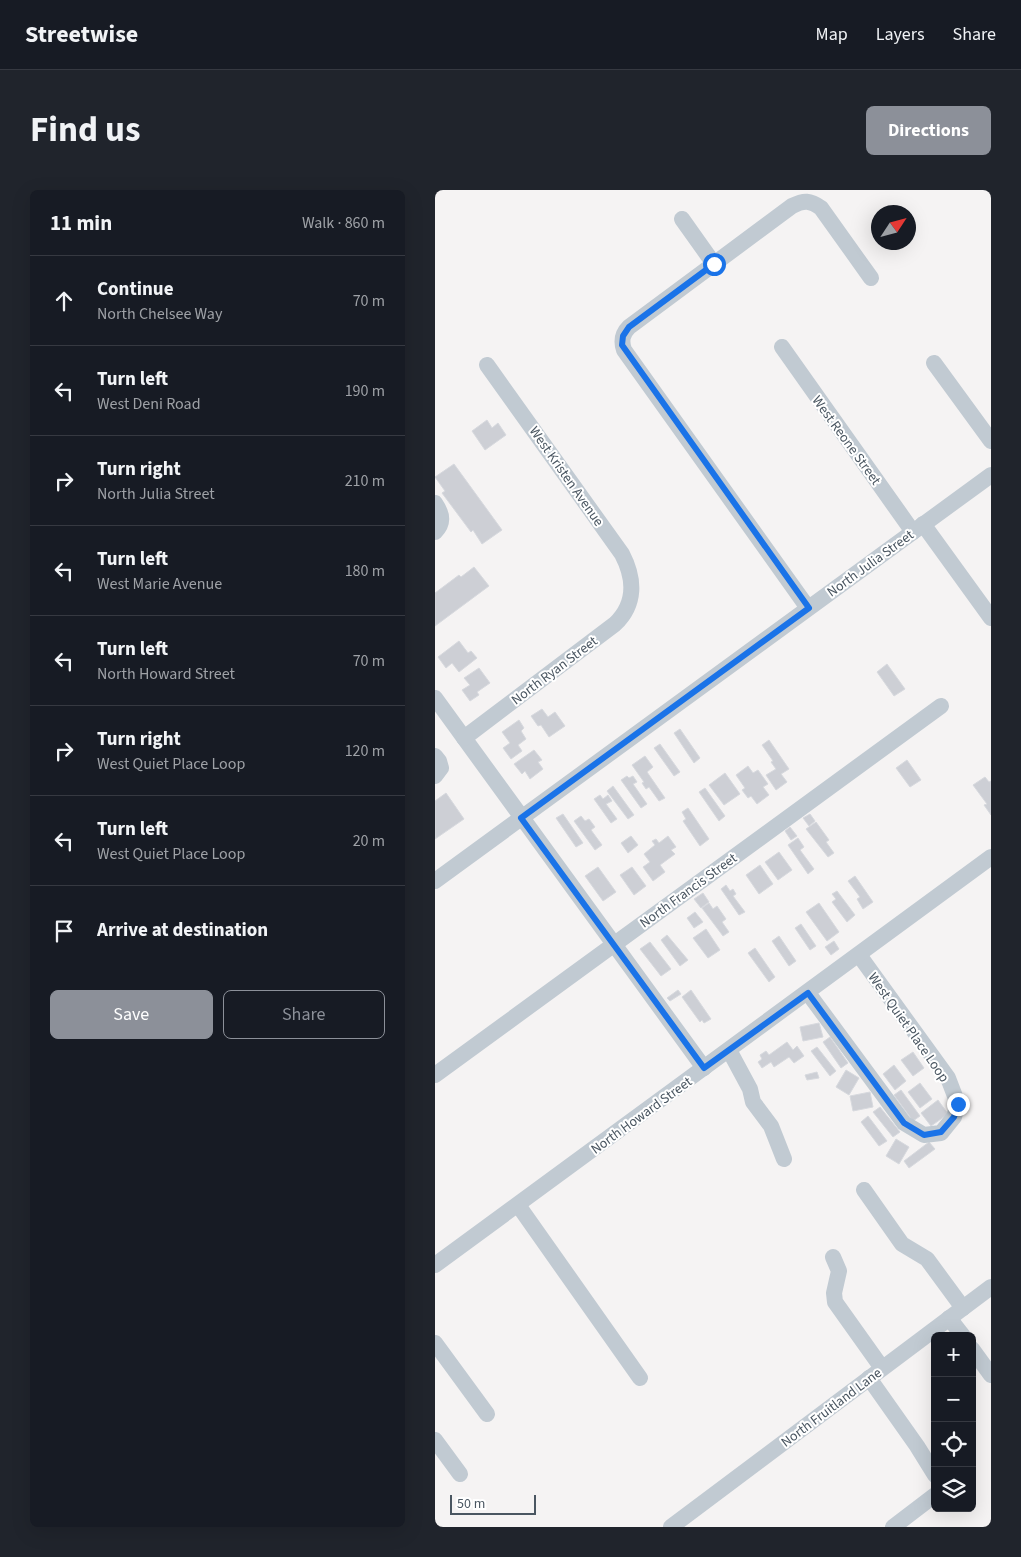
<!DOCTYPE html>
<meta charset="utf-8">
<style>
:root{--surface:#171b24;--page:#20242c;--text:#f1f3f6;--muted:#9ea1a6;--line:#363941;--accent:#8c9099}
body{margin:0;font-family:"Source Sans 3",sans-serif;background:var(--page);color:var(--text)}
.controls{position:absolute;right:15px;bottom:15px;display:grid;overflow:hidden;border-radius:8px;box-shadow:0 5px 20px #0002}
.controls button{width:45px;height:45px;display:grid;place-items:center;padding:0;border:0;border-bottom:1px solid var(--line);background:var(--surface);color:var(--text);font:25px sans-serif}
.compass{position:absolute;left:436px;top:15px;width:45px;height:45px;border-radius:50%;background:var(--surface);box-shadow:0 5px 20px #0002;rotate:54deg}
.scale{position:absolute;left:15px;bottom:12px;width:86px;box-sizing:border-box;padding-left:5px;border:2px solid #4a5661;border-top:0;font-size:14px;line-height:18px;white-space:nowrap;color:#4a5661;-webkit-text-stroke:4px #fff;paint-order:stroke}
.stop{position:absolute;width:15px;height:15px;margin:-11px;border:4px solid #1a73e8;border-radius:50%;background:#fff}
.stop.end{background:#1a73e8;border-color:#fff;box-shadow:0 1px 5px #0008}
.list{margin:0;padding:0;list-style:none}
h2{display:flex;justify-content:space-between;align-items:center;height:65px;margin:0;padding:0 20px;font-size:21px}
h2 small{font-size:16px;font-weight:400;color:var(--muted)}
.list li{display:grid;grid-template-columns:32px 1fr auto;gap:15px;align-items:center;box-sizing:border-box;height:90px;padding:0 20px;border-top:1px solid var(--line)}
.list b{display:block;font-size:19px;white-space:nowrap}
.list p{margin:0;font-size:16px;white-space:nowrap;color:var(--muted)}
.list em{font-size:16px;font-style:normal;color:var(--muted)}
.actions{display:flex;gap:10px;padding:15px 20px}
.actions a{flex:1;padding:11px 0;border:1px solid var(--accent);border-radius:8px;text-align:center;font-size:18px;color:var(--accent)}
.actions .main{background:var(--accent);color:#fff}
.icon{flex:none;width:28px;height:28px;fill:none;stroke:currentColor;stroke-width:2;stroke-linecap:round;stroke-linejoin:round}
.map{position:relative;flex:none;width:556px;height:1337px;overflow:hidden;border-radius:8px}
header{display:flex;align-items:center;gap:30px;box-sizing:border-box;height:70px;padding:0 25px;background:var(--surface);border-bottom:1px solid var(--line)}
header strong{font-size:24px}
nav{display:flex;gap:28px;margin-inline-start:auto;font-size:18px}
.intro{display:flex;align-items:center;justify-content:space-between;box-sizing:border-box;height:120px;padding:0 30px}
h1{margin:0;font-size:35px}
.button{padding:12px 22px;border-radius:8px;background:var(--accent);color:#fff;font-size:18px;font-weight:700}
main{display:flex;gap:30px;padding:0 30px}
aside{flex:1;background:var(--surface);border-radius:8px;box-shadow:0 5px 20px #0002}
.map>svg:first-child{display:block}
</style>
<header>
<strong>Streetwise</strong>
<nav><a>Map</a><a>Layers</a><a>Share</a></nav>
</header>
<div class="intro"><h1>Find us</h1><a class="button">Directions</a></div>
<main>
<aside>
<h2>11 min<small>Walk · 860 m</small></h2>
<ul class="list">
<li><svg class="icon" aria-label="ahead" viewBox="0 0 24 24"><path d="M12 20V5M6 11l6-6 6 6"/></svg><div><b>Continue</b><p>North Chelsee Way</p></div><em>70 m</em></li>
<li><svg class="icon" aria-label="left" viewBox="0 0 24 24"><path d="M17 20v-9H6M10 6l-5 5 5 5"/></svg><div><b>Turn left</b><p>West Deni Road</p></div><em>190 m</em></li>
<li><svg class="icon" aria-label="right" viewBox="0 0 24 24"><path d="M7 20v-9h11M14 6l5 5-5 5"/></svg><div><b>Turn right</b><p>North Julia Street</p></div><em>210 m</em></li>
<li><svg class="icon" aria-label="left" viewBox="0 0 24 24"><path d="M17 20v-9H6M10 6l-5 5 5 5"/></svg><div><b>Turn left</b><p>West Marie Avenue</p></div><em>180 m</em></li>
<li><svg class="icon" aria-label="left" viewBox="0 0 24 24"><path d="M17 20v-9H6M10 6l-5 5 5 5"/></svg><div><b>Turn left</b><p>North Howard Street</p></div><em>70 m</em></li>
<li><svg class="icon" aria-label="right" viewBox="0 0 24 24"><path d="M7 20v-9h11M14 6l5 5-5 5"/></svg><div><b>Turn right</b><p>West Quiet Place Loop</p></div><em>120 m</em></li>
<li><svg class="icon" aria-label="left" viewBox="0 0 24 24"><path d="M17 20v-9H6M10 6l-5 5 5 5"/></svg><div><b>Turn left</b><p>West Quiet Place Loop</p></div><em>20 m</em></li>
<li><svg class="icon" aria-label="arrive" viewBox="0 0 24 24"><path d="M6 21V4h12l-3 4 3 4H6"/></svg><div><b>Arrive at destination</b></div></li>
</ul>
<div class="actions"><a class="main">Save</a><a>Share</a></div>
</aside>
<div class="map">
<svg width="556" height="1337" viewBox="0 0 556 1337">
<rect width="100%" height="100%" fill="#f5f3f3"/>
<!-- building -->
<g fill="#cdcfd5" stroke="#d7d9de">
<polygon points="52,230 57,238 63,233 71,245 50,260 37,241"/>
<polygon points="19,274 67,340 47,354 38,340 36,342 7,303 10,301 0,287"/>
<polygon points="39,377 54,396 0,436 0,403 24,385 26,387"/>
<polygon points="24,451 33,463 36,461 42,468 24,482 17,473 11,478 3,467"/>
<polygon points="452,474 470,499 459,506 442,482"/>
<polygon points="44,478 55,493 42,502 44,505 35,511 27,500 35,495 29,488"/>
<polygon points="107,519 113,527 120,522 130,536 114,547 106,535 103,536 96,526"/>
<polygon points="84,530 89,538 86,541 91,549 83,555 87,561 76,569 68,558 75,553 67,542"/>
<polygon points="245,539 265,568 259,573 239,543"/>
<polygon points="334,550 354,579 346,584 352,592 341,600 331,585 341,579 336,572 338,571 327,555"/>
<polygon points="225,554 245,582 239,586 219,558"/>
<polygon points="99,560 107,570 103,572 108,579 95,589 90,581 87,584 79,574"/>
<polygon points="210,566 218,577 212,582 230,608 224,611 214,597 211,599 207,593 209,592 197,575"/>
<polygon points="472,570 486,590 475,597 461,578"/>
<polygon points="313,576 318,583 323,580 333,594 328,597 334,605 322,614 316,606 313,608 307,600 310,598 301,585"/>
<polygon points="290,583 305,604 289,615 274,595"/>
<polygon points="192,586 194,588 198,586 202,592 198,594 212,614 206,618 186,590"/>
<polygon points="550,587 554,592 556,591 556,625 549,615 552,614 538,595"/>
<polygon points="178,596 199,625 193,629 172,601"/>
<polygon points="270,598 290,626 284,631 264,602"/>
<polygon points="11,603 29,629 0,649 0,611"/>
<polygon points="165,605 168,609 173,605 177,611 171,614 182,629 176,633 159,609"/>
<polygon points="253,618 274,649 265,656 248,631 251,629 247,622"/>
<polygon points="128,624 148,653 141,657 121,628"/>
<polygon points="375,624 380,631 374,636 368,628"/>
<polygon points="146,626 150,631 154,629 160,637 156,640 167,655 160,660 139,631"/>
<polygon points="381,632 394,650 391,652 399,663 393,667 371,639"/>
<polygon points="355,637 362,646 356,650 350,641"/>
<polygon points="196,646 203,655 193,663 186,653"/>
<polygon points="233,646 241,657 236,660 240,664 225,675 230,682 218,691 208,677 215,672 209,664 220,655 217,651 221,649 224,653"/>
<polygon points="363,648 369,657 365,660 379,679 373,684 353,655"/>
<polygon points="344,662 357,680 343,690 330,672"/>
<polygon points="325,675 338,694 324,704 311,685"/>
<polygon points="163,677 181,702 168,711 150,686"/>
<polygon points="197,677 211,696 199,705 185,685"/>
<polygon points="420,686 438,712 428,719 422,709 425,707 413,691"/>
<polygon points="291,695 295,701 298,699 301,704 298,706 310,722 304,725 286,699"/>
<polygon points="402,701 420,725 412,732 397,712 401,709 397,704"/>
<polygon points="268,703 274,712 266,718 259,709"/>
<polygon points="274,713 278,719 282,716 291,729 287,732 294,742 288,746 267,718"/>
<polygon points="384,713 404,742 392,751 371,722"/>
<polygon points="260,722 268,732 259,738 252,728"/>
<polygon points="366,734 381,756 375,760 360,738"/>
<polygon points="271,739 285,760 273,768 258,748"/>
<polygon points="232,745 253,770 245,776 226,750"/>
<polygon points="344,746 361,771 354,776 337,751"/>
<polygon points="399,751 404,759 396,765 390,757"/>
<polygon points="215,752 236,779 226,786 205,759"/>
<polygon points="320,758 340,787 334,792 313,763"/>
<polygon points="243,800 246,804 235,811 232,808"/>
<polygon points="256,800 276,829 269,833 267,830 265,832 247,807"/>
<polygon points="384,833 388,847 368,851 365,837"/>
<polygon points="395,847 413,873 406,878 388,852"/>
<polygon points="352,852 358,860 362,856 369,866 359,873 354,867 339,877 336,872 327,878 323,872 327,869 325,865 331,861 334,865"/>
<polygon points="382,857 401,881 395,886 376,861"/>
<polygon points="478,862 489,878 478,886 466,870"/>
<polygon points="459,875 471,891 460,900 448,884"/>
<polygon points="411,880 424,888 414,905 401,897"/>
<polygon points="382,882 384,888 372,890 370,885"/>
<polygon points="485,893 497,909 485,918 473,902"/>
<polygon points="466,900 485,926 478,931 459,905"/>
<polygon points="435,902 438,917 418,921 415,906"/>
<polygon points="503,910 513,924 496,936 486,923"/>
<polygon points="445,917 465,942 458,947 438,922"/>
<polygon points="433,926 452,951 444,956 426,932"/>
<polygon points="461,949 474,957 464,974 451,966"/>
<polygon points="494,952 500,959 474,978 469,971"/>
</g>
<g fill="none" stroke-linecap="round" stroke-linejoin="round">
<!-- minor -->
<g stroke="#c1cad2" stroke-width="16">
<polyline points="247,29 279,74"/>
<polyline points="347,157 478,342"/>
<polyline points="499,173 556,251"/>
<path d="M0,313C7,323 10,332 0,342"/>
<polyline points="488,334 556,428"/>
<path d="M373,418L189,160C186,151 187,144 194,137L357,16C369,10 375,10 386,18L436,88"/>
<polyline points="0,508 269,878"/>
<path d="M29,548L180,434C201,414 200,389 187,364L52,175"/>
<polyline points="0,566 4,571 6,578 0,586"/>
<polyline points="0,691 556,285"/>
<polyline points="373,803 469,933 489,945 506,943 519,927 523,914 513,888 424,765"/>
<polyline points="294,860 315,899 318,912 336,936 349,969"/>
<polyline points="0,885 506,516"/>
<polyline points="429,1000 467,1054 492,1069 528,1118"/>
<polyline points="83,1015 205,1188"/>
<polyline points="398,1067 404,1081 399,1103 400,1112 447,1178"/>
<polyline points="0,1075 556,667"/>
<polyline points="514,1128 528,1146"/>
<polyline points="0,1153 52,1224"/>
<polyline points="537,1159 556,1185"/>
<polyline points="434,1188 482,1256 500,1285"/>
<polyline points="0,1250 25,1284"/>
<polyline points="236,1337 556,1097"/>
<polyline points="458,1337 500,1305"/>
</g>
</g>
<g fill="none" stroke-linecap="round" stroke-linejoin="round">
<!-- route -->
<polyline stroke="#1a73e8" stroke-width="6" points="279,74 194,137 188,146 187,155 374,418 86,628 269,878 373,803 469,933 489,945 506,942 519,927 523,914"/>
</g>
<g text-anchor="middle" stroke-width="4" stroke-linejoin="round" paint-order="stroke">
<!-- street labels -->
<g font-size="14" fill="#4a5661" stroke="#fff">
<text transform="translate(412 250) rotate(54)" y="5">West Reone Street</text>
<text transform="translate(132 286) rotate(55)" y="5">West Kristen Avenue</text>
<text transform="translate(435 373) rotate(-36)" y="5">North Julia Street</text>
<text transform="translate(119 480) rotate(-37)" y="5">North Ryan Street</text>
<text transform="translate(253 700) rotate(-36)" y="5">North Francis Street</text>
<text transform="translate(474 837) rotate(55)" y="5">West Quiet Place Loop</text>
<text transform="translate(206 925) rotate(-36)" y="5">North Howard Street</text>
<text transform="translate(396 1217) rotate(-37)" y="5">North Fruitland Lane</text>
</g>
</g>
</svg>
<div class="controls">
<button>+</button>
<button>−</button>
<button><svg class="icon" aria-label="locate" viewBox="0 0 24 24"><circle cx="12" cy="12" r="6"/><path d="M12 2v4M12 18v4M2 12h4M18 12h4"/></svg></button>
<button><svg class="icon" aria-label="layers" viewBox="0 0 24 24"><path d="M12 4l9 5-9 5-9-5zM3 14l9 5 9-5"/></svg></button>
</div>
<svg class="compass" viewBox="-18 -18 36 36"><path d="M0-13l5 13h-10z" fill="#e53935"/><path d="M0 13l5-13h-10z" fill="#9ea1a6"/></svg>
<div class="scale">50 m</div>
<div class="stop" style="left:279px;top:74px"></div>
<div class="stop end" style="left:523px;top:914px"></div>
</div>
</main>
